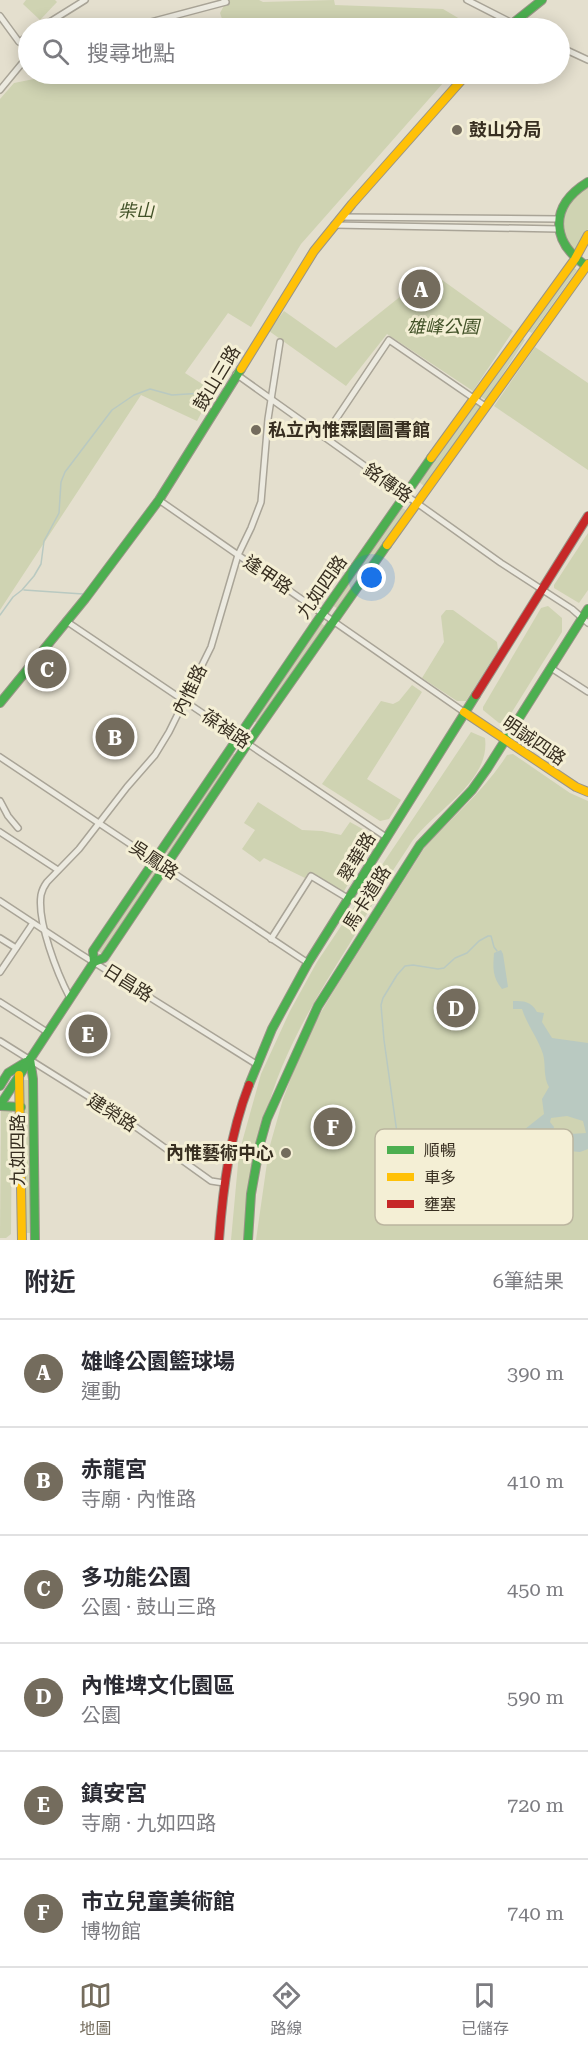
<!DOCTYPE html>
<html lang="zh-TW">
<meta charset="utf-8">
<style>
:root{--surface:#fff;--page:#f7f7f7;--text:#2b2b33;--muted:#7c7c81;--line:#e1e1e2;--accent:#746c5d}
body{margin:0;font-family:"Roboto Serif","Noto Sans TC",serif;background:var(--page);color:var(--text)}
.you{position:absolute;left:372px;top:578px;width:21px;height:21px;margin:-15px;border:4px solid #fff;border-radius:50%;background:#1a73e8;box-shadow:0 0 0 9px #1a73e833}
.badge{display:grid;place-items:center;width:39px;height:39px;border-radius:50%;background:var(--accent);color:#fff;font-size:20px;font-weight:700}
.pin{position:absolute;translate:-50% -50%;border:3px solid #fff;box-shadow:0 2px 6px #0006}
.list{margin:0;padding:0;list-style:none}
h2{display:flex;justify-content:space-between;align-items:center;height:78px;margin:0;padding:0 24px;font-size:26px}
h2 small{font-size:20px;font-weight:400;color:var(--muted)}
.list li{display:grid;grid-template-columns:39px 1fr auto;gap:18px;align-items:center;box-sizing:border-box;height:108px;padding:0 24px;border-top:2px solid var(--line)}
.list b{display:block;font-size:22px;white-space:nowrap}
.list p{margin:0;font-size:20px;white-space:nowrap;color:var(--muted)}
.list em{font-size:20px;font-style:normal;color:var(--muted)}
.icon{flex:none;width:33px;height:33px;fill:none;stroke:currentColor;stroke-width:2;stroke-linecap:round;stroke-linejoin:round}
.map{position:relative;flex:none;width:588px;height:1240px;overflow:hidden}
.search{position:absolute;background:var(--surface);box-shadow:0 3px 15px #0003;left:18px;right:18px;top:18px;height:66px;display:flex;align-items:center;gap:15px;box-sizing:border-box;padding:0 21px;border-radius:33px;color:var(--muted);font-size:22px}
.sheet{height:726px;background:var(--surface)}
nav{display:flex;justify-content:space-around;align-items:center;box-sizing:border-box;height:84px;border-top:2px solid var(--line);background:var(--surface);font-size:16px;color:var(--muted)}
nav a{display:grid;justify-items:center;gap:3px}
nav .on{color:var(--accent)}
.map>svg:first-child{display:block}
</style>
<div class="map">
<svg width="588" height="1240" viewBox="0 0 588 1240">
<rect width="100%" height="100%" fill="#e4dfce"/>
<!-- green -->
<g fill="#cfd3b2">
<polygon points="26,0 55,0 57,2 40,20 23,4"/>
<polygon points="227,0 259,0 263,2 334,0 335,5 443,9 465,22 473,28 225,28 220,13"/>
<polygon points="59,74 451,74 301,244 251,327 228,313 185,373 213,391 197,421 141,395 0,610 0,99 14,83"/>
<path d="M588,187V229L576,252C554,230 560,201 588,187Z"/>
<polygon points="571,266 577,270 532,333 526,330"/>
<polygon points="431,272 513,331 473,391 387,334 346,386 269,331 284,311 336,348"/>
<polygon points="520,337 525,340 486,400 481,397"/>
<polygon points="535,347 588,383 588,470 494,406"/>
<polygon points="476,404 481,408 424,486 419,482"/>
<polygon points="401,507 407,511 338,609 332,605"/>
<polygon points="588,533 588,590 579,603 554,588 554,585"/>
<polygon points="548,606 562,618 562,632 505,723 499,723 483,710 483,707 541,608"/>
<polygon points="446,610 453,610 497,642 498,650 466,701 457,701 422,678 444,642 441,616"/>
<polygon points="320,622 326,627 259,724 252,720"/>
<polygon points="45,657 54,665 63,676 52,690 32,674"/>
<polygon points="412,685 422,692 367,779 401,800 389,819 380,821 322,784 381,701 393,704 399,701"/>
<path d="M471,732L485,738C491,784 430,812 409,846C388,877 369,910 350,943C317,996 279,1057 265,1119C256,1158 252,1200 246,1240H231L239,1153L261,1074L290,1011L317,962Z"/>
<polygon points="231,752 236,755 168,854 164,851"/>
<path d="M513,754L570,793L588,801V1240H256L269,1149L283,1099L299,1057L314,1024L333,992L425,847C453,816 485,790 507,755Z"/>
<polygon points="258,802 302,830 322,831 341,835 350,822 368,832 370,846 343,893 309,872 305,878 264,858 260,862 242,849 255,830 244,823"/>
<polygon points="151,868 156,872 102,954 97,950"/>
<rect x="24" y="1080" width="7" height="153"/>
<polygon points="1,1109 12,1109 11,1234 6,1238 0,1238"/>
</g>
<!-- water -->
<g fill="#b9c9c1" fill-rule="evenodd">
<path d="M501,950L503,954L508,987L502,989C492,977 493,967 494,953Z"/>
<path d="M513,1001C524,1001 531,1001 537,1012L544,1013L542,1022L552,1038L588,1043V1149L580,1152L569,1151C565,1155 541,1176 537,1177C529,1179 521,1174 513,1175C494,1176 478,1194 473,1211L469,1213L464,1209C463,1193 473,1189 477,1176C478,1172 478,1165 478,1161L470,1151L478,1149L489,1154L496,1152L544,1114L542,1099L549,1087C543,1077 546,1065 543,1054C538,1038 527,1025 522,1009H513ZM567,1116L583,1121L586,1133L570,1134L568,1138L555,1137L553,1132L554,1127L550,1122L551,1118Z"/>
</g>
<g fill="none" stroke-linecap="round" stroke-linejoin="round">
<!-- stream -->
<g stroke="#b9c9c1" stroke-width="1.5">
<polyline points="24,590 83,594"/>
<polyline points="0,615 13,597 22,590 34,576 41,564 44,541 59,513 61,482 65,472 112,410 134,395 150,389 172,395 203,393"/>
<polyline points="476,1158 441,1157 430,1147 397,1133 384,1040 381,1005 383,998 397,975 405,966 413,965 438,969 444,968 455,958 467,953 479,941 488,936 491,936 494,947 497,951"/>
</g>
<defs>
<g id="street">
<polyline points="467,0 522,28"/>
<polyline points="0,16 19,42 28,36"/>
<polyline points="40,28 85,0"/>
<polyline points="128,28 226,2 224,0"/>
<polyline points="560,47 588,60"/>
<polyline points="0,90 28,56"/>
<polyline points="341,217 559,219"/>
<polyline points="334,225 559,229"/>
<polyline points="236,374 501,563 572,609 588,623"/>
<polyline points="324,437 389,340 485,406"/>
<polyline points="159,500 464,712"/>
<polyline points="66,621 386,837"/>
<polyline points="551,668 588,692"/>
<polyline points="0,757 308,963"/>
<polyline points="0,801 8,816 18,828"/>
<polyline points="0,832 58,870"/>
<polyline points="0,901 79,953 256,1064"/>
<polyline points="0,938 16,948"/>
<polyline points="271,939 311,876 349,899"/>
<polyline points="0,972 33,923"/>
<path d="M70,998C57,973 37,922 41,895C42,890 44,886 47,882L79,849L127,787L155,755L169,732L211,647L238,555L251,528L261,502L268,419L280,342"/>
<polyline points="0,1002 47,1032"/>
<polyline points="0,1041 126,1120 211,1181 224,1183"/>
</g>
<g id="fast">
<polyline points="507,28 542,0"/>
<path d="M588,182C549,206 550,242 588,267"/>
<polyline points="0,703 85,599 159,500 241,369"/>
<polyline points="94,962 93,951 318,620 431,458"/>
<polyline points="30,1059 33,1079 35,1240"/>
<polyline points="249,1085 272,1029 308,963 476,695"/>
<polyline points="0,1086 8,1073 26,1062"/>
<polyline points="0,1105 94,962 104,958 248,743 387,545"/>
<polyline points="0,1106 21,1107"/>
<polyline points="248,1240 251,1194 260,1144 267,1119 318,1006 420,845 472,790 487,769 588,609"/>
</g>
<g id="slow">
<polyline points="241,369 314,251 352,204 467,74"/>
<polyline points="431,458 575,259 588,235"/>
<polyline points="387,545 588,264"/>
<polyline points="464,712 576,787 588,792"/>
<polyline points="19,1075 22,1240"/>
</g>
<g id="jam">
<polyline points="476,695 588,516"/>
<path d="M219,1240C223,1187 230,1134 249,1085"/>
</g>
</defs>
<!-- street casing -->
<use href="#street" stroke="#a9a497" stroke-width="8"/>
<!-- fast casing -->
<use href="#fast" stroke="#999487" stroke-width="10"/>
<!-- slow casing -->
<use href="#slow" stroke="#999487" stroke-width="10"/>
<!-- jam casing -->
<use href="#jam" stroke="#999487" stroke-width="10"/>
<!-- street -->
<use href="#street" stroke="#eceae0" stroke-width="5"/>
<!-- fast -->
<use href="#fast" stroke="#4caf50" stroke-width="8"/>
<!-- slow -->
<use href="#slow" stroke="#ffc107" stroke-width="8"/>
<!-- jam -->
<use href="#jam" stroke="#c62828" stroke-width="8"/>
</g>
<!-- markers -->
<g fill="#746c5d" stroke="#f4efd5" stroke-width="2">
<circle cx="457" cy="130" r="6"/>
<circle cx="256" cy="430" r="6"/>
<circle cx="286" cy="1153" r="6"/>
</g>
<g text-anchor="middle" stroke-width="6" stroke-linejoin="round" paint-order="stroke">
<!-- poi labels -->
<g font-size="18" font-weight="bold" fill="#372e20" stroke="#f4efd5" text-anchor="start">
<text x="469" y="136">鼓山分局</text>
<text x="268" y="436">私立內惟霖園圖書館</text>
<text x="274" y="1159" text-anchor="end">內惟藝術中心</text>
</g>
<!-- park labels -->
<g font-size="18" font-style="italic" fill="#425228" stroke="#f4efd5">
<text x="136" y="217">柴山</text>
<text x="443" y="333">雄峰公園</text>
</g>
<!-- street labels -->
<g font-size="18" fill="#372e20" stroke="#f4efd5">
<text transform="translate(217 378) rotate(-59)" y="6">鼓山三路</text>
<text transform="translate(388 483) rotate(35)" y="6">銘傳路</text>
<text transform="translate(268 575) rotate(34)" y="6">逢甲路</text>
<text transform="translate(322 587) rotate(-55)" y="6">九如四路</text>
<text transform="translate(190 690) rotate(-64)" y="6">內惟路</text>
<text transform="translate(226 729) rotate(34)" y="6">葆禎路</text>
<text transform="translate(534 741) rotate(34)" y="6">明誠四路</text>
<text transform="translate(357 857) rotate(-59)" y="6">翠華路</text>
<text transform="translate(154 860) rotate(34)" y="6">吳鳳路</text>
<text transform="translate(367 898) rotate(-58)" y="6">馬卡道路</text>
<text transform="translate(128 983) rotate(32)" y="6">日昌路</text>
<text transform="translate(112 1113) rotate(32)" y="6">建榮路</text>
<text transform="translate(18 1150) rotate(-90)" y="6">九如四路</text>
</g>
</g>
<!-- legend -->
<rect x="375" y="1129" width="198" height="96" rx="9" fill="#f4efd5" stroke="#bbb59f" stroke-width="1.5"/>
<rect x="387" y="1146" width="27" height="8" fill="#4caf50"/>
<rect x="387" y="1173" width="27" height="8" fill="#ffc107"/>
<rect x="387" y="1200" width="27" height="8" fill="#c62828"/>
<g font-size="16" fill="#372e20">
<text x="424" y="1156">順暢</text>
<text x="424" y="1183">車多</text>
<text x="424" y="1210">壅塞</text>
</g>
</svg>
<div class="you"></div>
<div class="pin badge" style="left:421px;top:289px">A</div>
<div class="pin badge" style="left:115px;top:737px">B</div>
<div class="pin badge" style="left:47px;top:669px">C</div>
<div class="pin badge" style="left:456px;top:1008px">D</div>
<div class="pin badge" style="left:88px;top:1034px">E</div>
<div class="pin badge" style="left:333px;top:1127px">F</div>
<div class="search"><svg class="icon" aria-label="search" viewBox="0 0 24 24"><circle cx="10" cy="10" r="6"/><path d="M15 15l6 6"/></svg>搜尋地點</div>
</div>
<section class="sheet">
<h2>附近<small>6筆結果</small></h2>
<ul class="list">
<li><span class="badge">A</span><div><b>雄峰公園籃球場</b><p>運動</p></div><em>390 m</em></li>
<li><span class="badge">B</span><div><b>赤龍宮</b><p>寺廟 · 內惟路</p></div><em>410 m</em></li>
<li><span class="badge">C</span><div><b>多功能公園</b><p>公園 · 鼓山三路</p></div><em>450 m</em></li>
<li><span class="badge">D</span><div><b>內惟埤文化園區</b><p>公園</p></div><em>590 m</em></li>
<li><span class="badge">E</span><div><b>鎮安宮</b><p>寺廟 · 九如四路</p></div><em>720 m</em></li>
<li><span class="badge">F</span><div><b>市立兒童美術館</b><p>博物館</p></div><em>740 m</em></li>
</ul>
</section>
<nav>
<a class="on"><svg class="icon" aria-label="map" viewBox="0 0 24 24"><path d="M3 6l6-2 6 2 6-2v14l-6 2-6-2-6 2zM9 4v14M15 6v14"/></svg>地圖</a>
<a><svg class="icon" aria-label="directions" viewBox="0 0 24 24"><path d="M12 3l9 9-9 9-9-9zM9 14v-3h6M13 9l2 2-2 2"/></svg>路線</a>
<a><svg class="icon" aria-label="saved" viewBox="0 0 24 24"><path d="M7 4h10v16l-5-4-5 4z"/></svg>已儲存</a>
</nav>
